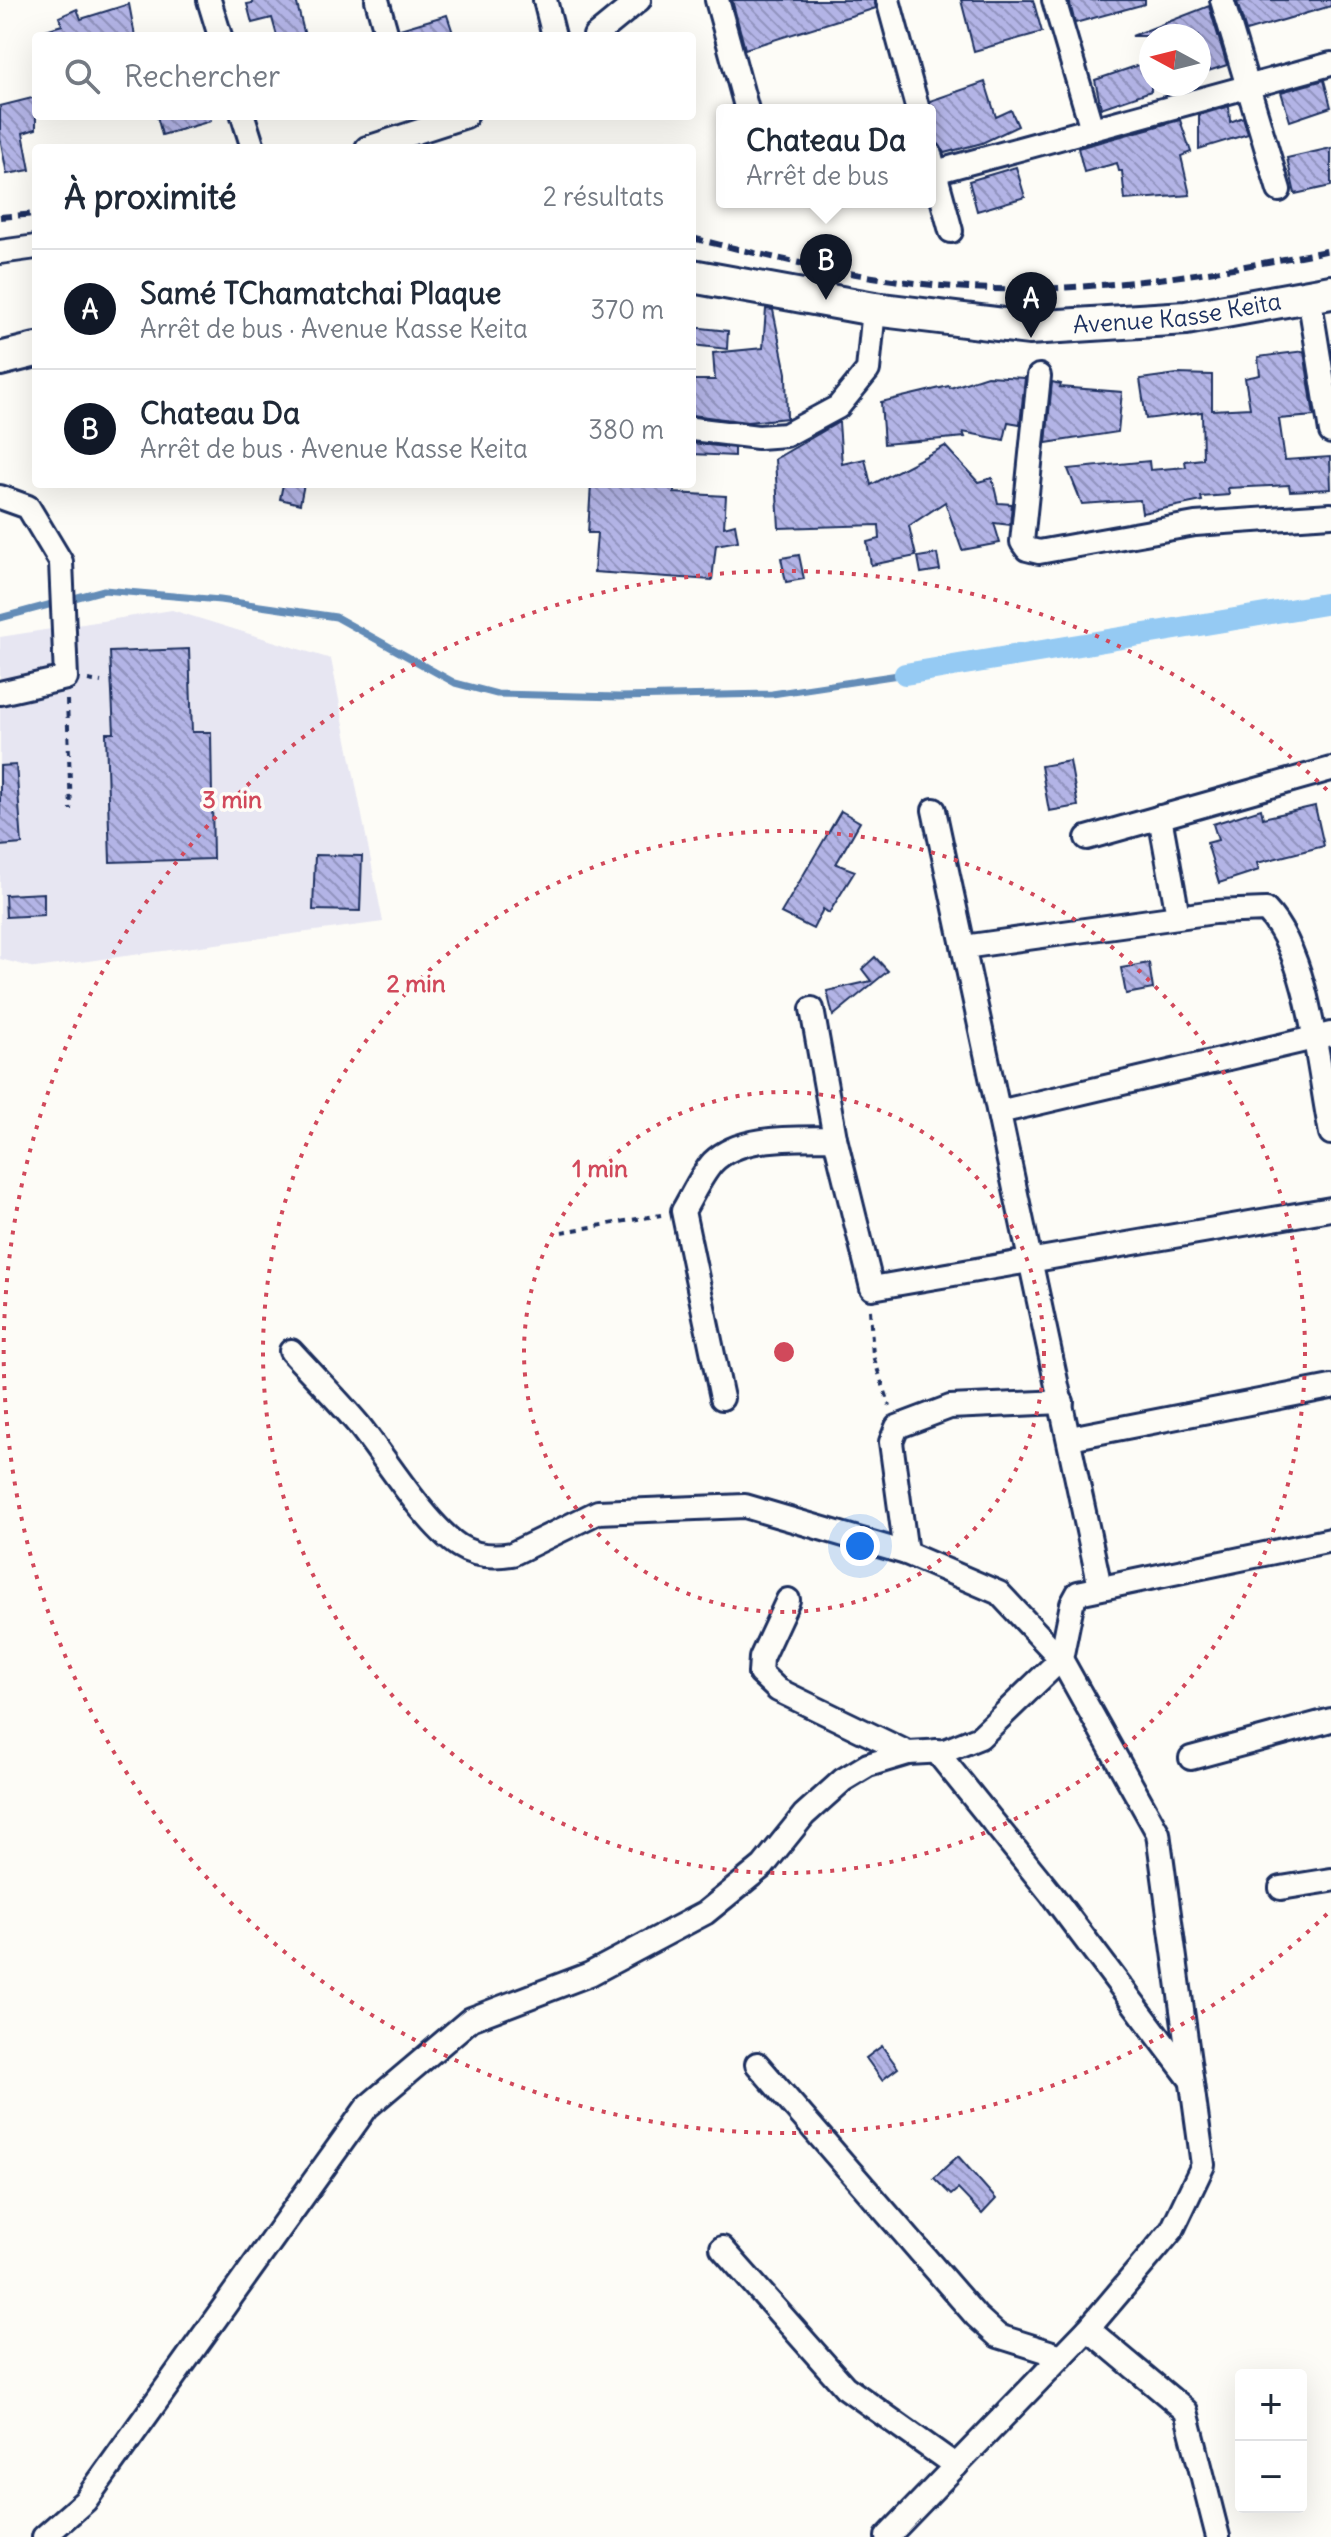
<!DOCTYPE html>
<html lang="fr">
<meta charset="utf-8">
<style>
:root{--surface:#fff;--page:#f6f6f7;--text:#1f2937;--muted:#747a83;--line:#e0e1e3;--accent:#111827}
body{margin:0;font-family:Delius,sans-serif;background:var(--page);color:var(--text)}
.controls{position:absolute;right:24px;bottom:24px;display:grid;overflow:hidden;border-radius:8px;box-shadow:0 8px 32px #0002}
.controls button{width:72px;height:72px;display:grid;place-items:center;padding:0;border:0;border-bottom:2px solid var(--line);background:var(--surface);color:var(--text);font:40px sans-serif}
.compass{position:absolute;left:1139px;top:24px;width:72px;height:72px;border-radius:50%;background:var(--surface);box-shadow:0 8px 32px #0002;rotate:277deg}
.you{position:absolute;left:860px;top:1546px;width:28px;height:28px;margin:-20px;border:6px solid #fff;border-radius:50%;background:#1a73e8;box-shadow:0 0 0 12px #1a73e833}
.badge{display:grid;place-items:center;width:52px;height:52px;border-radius:50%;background:var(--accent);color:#fff;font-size:26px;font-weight:700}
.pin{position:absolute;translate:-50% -66px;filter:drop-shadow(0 2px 4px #0008)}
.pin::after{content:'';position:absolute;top:42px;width:28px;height:24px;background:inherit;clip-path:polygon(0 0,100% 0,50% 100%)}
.popup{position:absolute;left:716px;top:104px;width:220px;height:104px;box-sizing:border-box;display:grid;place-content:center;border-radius:8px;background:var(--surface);filter:drop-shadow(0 2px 6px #0005);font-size:26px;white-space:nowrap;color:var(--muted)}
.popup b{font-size:30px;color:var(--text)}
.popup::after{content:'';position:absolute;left:50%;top:100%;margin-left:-16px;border:16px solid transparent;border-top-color:var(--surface)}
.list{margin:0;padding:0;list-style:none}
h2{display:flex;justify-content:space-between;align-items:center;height:104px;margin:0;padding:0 32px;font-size:34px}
h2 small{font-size:26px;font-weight:400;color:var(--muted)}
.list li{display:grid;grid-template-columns:52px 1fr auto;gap:24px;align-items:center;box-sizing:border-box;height:120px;padding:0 32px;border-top:2px solid var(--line)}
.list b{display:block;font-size:30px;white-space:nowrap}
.list p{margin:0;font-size:26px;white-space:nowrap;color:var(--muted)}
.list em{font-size:26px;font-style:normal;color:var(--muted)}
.icon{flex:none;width:44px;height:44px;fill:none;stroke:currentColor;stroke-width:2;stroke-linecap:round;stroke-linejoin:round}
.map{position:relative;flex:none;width:1331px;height:2537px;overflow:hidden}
.search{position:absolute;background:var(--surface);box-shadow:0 8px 32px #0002;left:32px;top:32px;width:664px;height:88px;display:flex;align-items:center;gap:20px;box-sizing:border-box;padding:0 28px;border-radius:8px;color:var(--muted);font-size:30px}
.panel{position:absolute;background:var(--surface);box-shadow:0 8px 32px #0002;left:32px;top:144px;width:664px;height:344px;border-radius:8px}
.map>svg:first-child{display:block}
</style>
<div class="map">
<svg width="1331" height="2537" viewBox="0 0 1331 2537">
<defs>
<pattern id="building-back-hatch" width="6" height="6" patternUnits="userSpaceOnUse" patternTransform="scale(2)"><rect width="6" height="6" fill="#b3b4e6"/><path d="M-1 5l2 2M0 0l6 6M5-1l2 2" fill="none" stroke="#9193be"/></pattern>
</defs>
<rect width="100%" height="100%" fill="#fdfcf7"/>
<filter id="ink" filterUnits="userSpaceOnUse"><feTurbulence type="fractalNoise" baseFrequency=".0125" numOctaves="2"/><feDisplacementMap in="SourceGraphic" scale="16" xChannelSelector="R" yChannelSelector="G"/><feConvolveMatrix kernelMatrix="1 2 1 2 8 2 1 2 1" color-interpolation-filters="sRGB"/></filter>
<g filter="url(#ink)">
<!-- built -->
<polygon fill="#e7e6f2" points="172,610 331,659 383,922 35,968 0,959 0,637"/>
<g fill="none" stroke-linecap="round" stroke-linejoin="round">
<!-- stream -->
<polyline stroke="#648cb7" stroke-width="7" points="0,618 104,590 220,600 336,617 455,683 497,694 619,697 772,694 905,674"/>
<!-- canal -->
<polyline stroke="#95caf3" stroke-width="22" points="905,674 1331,603"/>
</g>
<!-- building -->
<g fill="url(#building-back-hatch)" stroke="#1b2f5e" stroke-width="2">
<polygon points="252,0 296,0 305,36 277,36 272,18 252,23 247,4 253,3"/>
<polygon points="732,0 874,0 876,8 745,49"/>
<polygon points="961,0 1033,0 1042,32 974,51"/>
<polygon points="1069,0 1145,0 1145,4 1075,23"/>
<polygon points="1246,0 1331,0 1331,6 1246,31 1237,2"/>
<polygon points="129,4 135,36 39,36 39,32 62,25 59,17 77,9 81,19"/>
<polygon points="1209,6 1227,65 1199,74 1199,36 1132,36"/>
<polygon points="447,15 454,36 401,36 400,29"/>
<polygon points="1151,61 1151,91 1101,108 1095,80"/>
<polygon points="1324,80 1331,107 1290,121 1281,92"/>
<polygon points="985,82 996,117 1011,110 1018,126 982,143 944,153 935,141 930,124 930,101"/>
<polygon points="36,97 36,129 23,133 30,170 7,174 0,138 0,106"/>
<polygon points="1229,106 1230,122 1243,117 1248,134 1199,149 1199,115"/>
<polygon points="157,116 210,116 211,121 162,135"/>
<polygon points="1180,120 1191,152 1181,156 1190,195 1125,200 1122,171 1119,171 1117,163 1084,172 1078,148"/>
<polygon points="1331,148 1331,186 1295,194 1287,158"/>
<polygon points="1016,167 1025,197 977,211 969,181"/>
<polygon points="766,309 773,310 786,373 787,418 747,422 692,415 692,380 715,380 713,353 763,348"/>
<polygon points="692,327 728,331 727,349 692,345"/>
<polygon points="1304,351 1314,416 1279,419 1285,460 1330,457 1331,489 1290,491 1289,485 1228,488 1229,495 1201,497 1202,501 1142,513 1140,500 1082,504 1068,469 1149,461 1150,470 1186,467 1185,461 1203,459 1202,412 1146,419 1140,379 1177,374 1212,375 1212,410 1250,408 1245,378 1260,375 1258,357"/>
<polygon points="987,376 1025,378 1020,424 1008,422 1004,440 963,432 965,437 884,444 881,402 949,386 950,388"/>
<polygon points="1052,382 1061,384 1060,387 1122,392 1118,432 1046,443"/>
<polygon points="839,422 842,464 865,459 871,485 945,446 978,482 992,478 998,503 1012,504 1010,525 994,523 1000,543 962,550 945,502 909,526 916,556 871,565 867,542 880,539 879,525 779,528 775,459"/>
<polygon points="692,443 734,448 734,456 692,454"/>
<polygon points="283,484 304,484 300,504 280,499"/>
<polygon points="591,484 675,484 674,493 726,496 724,527 735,524 738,541 716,545 712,580 594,572 597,533 588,533"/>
<polygon points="937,554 940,570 921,573 918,557"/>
<polygon points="799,555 804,579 786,582 781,558"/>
<polygon points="189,649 192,732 211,732 213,859 110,862 106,733 114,733 110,652"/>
<polygon points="1070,761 1078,806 1049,811 1041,766"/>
<polygon points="16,765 22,844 0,846 0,766"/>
<polygon points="1315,806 1324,846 1257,863 1259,870 1219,883 1207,843 1218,840 1213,824 1261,809 1263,818"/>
<polygon points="841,811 860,822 836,864 855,871 829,913 823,909 813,929 781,913"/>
<polygon points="315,855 362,856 360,911 313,910"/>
<polygon points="44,893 44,915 6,917 5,895"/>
<polygon points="875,957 888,971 833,1016 827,991 871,981 862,969"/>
<polygon points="1149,963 1153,989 1126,994 1121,968"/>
<polygon points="882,2046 898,2068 882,2080 866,2058"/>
<polygon points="958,2156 996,2199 982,2214 958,2189 951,2195 934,2178"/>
</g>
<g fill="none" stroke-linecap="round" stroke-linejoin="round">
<defs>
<g id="minor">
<polyline points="209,0 220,36"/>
<polyline points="377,0 387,36"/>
<polyline points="545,0 554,36"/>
<polyline points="717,0 747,110"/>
<polyline points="888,0 918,110"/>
<polyline points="1054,0 1092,129"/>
<polyline points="1222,0 1279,190"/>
<polyline points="595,36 639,0"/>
<polyline points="243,116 253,148"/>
<polyline points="367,148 466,116"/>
<polyline points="930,154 951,231"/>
<polyline points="935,172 1331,64"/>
<polyline points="0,252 36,247"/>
<polyline points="1309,296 1331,432"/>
<polyline points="1039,376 1022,542 1027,549 1039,552 1195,524 1331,515"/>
<polyline points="692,429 758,437 786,435 838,407 868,370 874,309"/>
<polyline points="0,497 28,507 61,562 66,678 0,693"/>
<polyline points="934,810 1100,1587"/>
<polyline points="1160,817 1178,916"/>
<polyline points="1087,838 1331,769"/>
<path d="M964,947L1214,912L1266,910C1310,956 1318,1069 1331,1133"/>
<polyline points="812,1009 835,1138 872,1288 1331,1209"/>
<polyline points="999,1112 1331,1034"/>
<path d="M291,1351C313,1375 337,1399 358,1424C384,1456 426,1525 459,1546C476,1557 494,1557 512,1554L598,1512L745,1506L906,1553L999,1593L1061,1659L1158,1833L1203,2165L1172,2230L1088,2329L887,2537"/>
<path d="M722,1398L683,1211C692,1196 701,1175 713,1162C741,1134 798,1139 835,1138"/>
<polyline points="1070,1438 1331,1387"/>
<polyline points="906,1553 891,1442 897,1427 950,1407 1062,1402"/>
<polyline points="788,1600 761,1658 760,1673 778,1690 908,1753"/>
<polyline points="936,1751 1052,1895 1191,2080"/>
<polyline points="1191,1758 1331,1720"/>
<polyline points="1281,1888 1331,1880"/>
<polyline points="757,2064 976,2316 998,2336 1062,2356"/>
<polyline points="722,2248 845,2387 956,2466"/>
<polyline points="1088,2329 1186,2411 1218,2537"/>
<polyline points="44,2537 85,2501 367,2107 471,2019 590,1974 705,1913 763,1866 804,1815 843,1780 868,1765 908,1753 945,1751 980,1737 1061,1659 1072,1604 1078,1593 1331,1540"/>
</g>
<g id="secondary">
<path id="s1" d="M692,276L874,309L1029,328L1186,318L1331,292"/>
<polyline points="0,359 36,350"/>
</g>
</defs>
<!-- minor casing -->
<use href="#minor" stroke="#1b2f5e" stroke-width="28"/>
<!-- secondary casing -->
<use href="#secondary" stroke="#1b2f5e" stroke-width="38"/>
<!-- path -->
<g stroke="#1b2f5e" stroke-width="4" stroke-dasharray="6 6" stroke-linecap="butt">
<polyline points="88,680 101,682"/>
<polyline points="67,700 71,810"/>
<polyline points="562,1232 661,1215"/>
<polyline points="870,1310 873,1356 890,1406"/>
</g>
<!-- minor -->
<use href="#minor" stroke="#fdfcf7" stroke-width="22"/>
<!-- secondary -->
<use href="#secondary" stroke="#fdfcf7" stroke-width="32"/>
<!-- rail -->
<g stroke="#1b2f5e" stroke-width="6" stroke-dasharray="12 6" stroke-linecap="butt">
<polyline points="0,217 36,214"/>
<path d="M692,238C791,262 890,286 992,289C1106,291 1219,272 1331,250"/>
</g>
</g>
</g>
<!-- distance rings -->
<g fill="none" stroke="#d1495b" stroke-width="4" stroke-dasharray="4 8">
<circle cx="784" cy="1352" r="260"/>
<circle cx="784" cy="1352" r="521"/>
<path d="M1327 1914A781 781 0 1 1 1327 790"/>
</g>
<g text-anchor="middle" stroke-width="7" stroke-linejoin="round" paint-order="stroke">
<!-- street labels -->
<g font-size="24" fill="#1b2f5e" stroke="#fdfcf7">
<text dy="8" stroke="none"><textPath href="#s1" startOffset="490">Avenue Kasse Keita</textPath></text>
</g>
</g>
<circle cx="784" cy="1352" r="12" fill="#d1495b" stroke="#fdfcf7" stroke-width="4"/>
<g font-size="24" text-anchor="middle" font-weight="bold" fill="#d1495b" stroke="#fdfcf7" stroke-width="7" stroke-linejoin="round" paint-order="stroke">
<text x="232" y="808">3 min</text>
<text x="416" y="992">2 min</text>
<text x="600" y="1177">1 min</text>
</g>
</svg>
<div class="controls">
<button>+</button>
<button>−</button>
</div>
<svg class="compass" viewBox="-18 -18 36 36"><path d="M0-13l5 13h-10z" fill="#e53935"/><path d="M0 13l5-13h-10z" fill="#747a83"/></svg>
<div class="you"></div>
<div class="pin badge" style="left:1031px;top:338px">A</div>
<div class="pin badge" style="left:826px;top:300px">B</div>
<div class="popup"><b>Chateau Da</b>Arrêt de bus</div>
<div class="search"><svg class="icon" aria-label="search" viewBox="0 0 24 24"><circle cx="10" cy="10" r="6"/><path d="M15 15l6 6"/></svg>Rechercher</div>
<section class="panel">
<h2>À proximité<small>2 résultats</small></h2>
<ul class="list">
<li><span class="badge">A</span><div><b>Samé TChamatchai Plaque</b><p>Arrêt de bus · Avenue Kasse Keita</p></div><em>370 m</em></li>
<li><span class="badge">B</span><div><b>Chateau Da</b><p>Arrêt de bus · Avenue Kasse Keita</p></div><em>380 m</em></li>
</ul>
</section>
</div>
